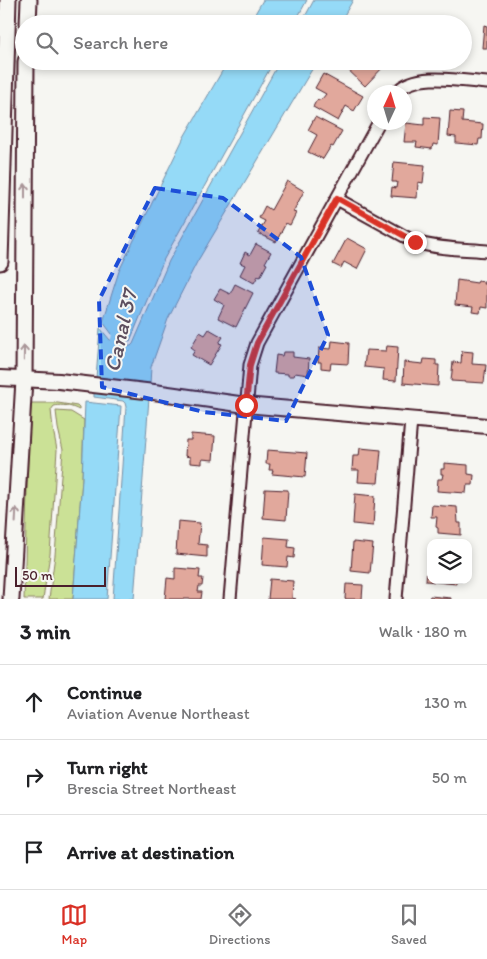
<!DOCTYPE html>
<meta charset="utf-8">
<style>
:root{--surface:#fff;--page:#f2f2f2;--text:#202124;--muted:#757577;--line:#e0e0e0;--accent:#d93025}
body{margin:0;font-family:Itim,sans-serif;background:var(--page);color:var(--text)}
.controls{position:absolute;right:15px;bottom:15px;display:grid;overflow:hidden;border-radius:10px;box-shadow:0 2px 8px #0003}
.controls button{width:45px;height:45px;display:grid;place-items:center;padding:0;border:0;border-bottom:1px solid var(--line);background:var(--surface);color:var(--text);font:25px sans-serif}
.compass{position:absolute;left:367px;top:85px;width:45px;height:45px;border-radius:50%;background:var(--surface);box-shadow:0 2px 8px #0003;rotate:4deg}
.scale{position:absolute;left:15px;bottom:12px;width:91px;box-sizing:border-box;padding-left:5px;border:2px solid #4a1f2b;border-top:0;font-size:14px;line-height:18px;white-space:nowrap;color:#4a1f2b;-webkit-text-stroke:4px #f6f6f2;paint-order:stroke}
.stop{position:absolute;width:15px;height:15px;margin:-11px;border:4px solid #d93025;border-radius:50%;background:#fff}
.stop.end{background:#d93025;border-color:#fff;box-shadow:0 1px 5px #0008}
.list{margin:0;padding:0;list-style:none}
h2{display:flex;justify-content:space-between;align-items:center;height:65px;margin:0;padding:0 20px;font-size:21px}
h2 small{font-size:16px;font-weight:400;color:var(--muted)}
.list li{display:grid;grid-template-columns:32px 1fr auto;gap:15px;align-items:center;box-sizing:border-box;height:75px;padding:0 20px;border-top:1px solid var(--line)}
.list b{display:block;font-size:19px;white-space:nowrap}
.list p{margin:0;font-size:16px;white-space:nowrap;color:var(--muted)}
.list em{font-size:16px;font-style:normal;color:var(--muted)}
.icon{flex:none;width:28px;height:28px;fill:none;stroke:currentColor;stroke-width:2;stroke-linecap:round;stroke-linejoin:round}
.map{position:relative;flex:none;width:487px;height:599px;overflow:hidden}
.search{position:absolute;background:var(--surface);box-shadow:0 2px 8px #0003;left:15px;right:15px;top:15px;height:55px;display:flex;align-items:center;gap:12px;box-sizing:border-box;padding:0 18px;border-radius:28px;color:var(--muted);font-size:19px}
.sheet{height:290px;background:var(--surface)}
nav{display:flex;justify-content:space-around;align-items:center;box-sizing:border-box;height:70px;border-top:1px solid var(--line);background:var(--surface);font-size:14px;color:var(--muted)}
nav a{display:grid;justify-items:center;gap:2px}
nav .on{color:var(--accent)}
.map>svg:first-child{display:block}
</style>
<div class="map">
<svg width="487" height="599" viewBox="0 0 487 599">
<rect width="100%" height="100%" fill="#f6f6f2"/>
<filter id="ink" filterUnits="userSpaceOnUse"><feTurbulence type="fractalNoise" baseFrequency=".02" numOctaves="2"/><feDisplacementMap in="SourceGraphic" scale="10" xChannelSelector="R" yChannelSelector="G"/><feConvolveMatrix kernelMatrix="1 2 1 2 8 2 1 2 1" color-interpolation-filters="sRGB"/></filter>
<g filter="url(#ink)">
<!-- green -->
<g fill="#cbe196" stroke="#8a8060">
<path d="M31,403H58L77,406L79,408V410C71,406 63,404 54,406L51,410L53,429L57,450L50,554L43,599H24L28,455Z"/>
<polygon points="56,411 71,412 84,420 82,479 73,599 49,599 55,555 63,450 58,428"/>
</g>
<!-- water -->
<g fill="#95daf7" stroke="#778fa5">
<polygon points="263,0 307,0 294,24 249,24"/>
<polygon points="314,0 353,0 339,24 301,24"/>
<polygon points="228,61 274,61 164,259 130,341 112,334 103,322 119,271 184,137"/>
<polygon points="280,61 317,61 197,262 168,319 151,367 150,384 96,378 100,328 110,340 128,346 131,346 133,344 169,261"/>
<polygon points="94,392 149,398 134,599 113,599 126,407 125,403 123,401 94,397"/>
<polygon points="85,402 121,406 107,599 73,599 82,479"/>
</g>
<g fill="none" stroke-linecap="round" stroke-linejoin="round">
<!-- canal -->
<polyline stroke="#95daf7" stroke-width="12" points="113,359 121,320"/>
</g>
<!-- building -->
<g fill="#e1a89c" stroke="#4a1f2b">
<polygon points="417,19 453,22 453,24 417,24"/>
<polygon points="484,25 487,26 487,48 482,48"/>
<polygon points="349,61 388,61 388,62 365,86 344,66"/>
<polygon points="323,74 363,96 354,111 346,106 338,121 313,107 316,101 322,99 326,94 315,88"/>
<polygon points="450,111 463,112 462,122 483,124 482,139 479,139 478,145 456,143 456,137 448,136"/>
<polygon points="315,117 342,131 333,147 331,146 323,159 308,152 317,135 308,130"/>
<polygon points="424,117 440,118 438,145 433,144 432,149 416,147 417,142 404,142 406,123 424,125"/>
<polygon points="394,162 425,165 423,183 418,182 417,198 391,196 392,187 396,188 397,182 392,182"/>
<polygon points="287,181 304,191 293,212 296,213 290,225 286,223 276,242 258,233 265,221 259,218 265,206 271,210"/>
<polygon points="347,238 367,249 357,269 344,262 341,268 333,264"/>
<polygon points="256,244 271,252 265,263 267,264 260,277 258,276 254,283 240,275 245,265 240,263 245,252 250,255"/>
<polygon points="457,280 477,283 478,281 484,282 483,284 487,284 487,308 481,307 480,313 472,312 473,307 455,305"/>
<polygon points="235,284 253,293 236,327 218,318 224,305 214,299 220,289 230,294"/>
<polygon points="209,329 223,337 219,343 222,344 209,365 192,355 195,350 191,347 200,332 205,335"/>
<polygon points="332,341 349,343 348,364 331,363 330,369 321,368 321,362 318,362 319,348 331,349"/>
<polygon points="387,346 398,347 396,381 383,380 384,369 364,367 366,350 386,351"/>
<polygon points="462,351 473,352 472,364 486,365 484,383 451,381 453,362 461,363"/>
<polygon points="283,352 293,352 293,357 309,359 308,375 295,373 294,376 288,376 288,374 274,373 276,355 282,356"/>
<polygon points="424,359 436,360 436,365 439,365 438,386 403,383 404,362 423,364"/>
<polygon points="191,434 215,436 213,460 202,459 202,464 190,463 190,457 185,456 186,440 191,440"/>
<polygon points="360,448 381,450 378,483 358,482 359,470 352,470 353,456 359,456"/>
<polygon points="267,450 307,453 305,477 272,474 273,470 269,470 270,464 266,464"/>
<polygon points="444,463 468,465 468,474 474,475 473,485 467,485 466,493 437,491 438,479 442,479 443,474 441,474 441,469 444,469"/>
<polygon points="265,489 288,490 286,520 263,518"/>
<polygon points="355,494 375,496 373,526 353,524"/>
<polygon points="432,505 457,507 458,523 461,523 461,535 438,533 438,528 436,527 437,517 431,517"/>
<polygon points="178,521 200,523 198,544 207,545 207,557 176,554"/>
<polygon points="264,537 289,539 288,547 295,548 294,558 288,557 287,567 262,565"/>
<polygon points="353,542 373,544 370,573 351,571"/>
<polygon points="431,557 431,580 456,580 456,584 426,581 427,565 430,566"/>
<polygon points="175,568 200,570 199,578 203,578 202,586 199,586 198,592 202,592 201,599 165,599 167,578 175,579"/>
<polygon points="270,579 293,581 292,598 296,599 268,599"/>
<polygon points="346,584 363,585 362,599 345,599"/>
<polygon points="430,596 451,598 451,599 429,599"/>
</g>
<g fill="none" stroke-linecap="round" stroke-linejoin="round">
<defs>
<g id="minor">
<path d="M397,92C415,71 462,81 487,83"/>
<path d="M337,199L415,242C438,249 463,249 487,251"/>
<polyline points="230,599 250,365 257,343 379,122"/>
<polyline points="396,599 411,420"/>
</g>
<polyline id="tertiary" points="0,378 59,381 154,392 246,405 487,426"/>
<g id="secondary">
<polyline points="28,24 29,0"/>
<polyline points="0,262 8,0"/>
<polyline points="11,599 24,380 26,61"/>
</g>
</defs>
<!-- minor casing -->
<use href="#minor" stroke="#4a1f2b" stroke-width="15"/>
<!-- tertiary casing -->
<use href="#tertiary" stroke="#4a1f2b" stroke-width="18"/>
<!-- secondary casing -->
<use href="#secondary" stroke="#4a1f2b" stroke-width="19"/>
<!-- minor -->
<use href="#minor" stroke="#f6f6f2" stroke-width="11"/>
<!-- tertiary -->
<use href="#tertiary" stroke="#f6f6f2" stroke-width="14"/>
<!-- secondary -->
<use href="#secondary" stroke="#f6f6f2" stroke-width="15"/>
</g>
<!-- one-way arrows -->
<defs><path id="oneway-shaft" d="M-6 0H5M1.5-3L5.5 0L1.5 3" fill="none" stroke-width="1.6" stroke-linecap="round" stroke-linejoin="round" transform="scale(1.25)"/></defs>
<g stroke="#a99598">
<use href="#oneway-shaft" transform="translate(25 191) rotate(-90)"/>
<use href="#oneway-shaft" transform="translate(24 353) rotate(-89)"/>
<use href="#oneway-shaft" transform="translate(16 515) rotate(-87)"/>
</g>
</g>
<g fill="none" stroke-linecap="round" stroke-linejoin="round" filter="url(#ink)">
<!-- route -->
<polyline stroke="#d93025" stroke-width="6" points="246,405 250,365 257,343 337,198 415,242"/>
</g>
<!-- marked area -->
<path fill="#1d4ed8" fill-opacity="0.2" stroke="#1d4ed8" stroke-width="4" stroke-dasharray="10 6" stroke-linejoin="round" d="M155,188L223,198L301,257L328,335L286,421L204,412L102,387L99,300Z"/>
<g text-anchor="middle" stroke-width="4" stroke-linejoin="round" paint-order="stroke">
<!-- water labels -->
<g font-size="22" font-style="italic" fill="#5d4e5e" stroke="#f6f6f2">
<text transform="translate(120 331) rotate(-77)" y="8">Canal 37</text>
</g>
</g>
</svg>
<div class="controls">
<button><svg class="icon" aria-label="layers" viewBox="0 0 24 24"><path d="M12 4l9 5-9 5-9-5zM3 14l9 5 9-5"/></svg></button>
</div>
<svg class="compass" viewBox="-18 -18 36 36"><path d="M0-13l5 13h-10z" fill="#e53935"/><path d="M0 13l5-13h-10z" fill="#757577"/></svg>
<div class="scale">50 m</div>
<div class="stop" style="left:246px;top:405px"></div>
<div class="stop end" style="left:415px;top:242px"></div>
<div class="search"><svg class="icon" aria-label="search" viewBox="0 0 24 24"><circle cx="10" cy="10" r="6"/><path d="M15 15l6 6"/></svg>Search here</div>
</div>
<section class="sheet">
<h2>3 min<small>Walk · 180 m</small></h2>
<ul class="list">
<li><svg class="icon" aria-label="ahead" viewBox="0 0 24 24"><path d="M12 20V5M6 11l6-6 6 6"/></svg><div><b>Continue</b><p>Aviation Avenue Northeast</p></div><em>130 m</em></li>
<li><svg class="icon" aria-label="right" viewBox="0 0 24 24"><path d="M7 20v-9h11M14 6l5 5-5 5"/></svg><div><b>Turn right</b><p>Brescia Street Northeast</p></div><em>50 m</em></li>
<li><svg class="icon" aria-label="arrive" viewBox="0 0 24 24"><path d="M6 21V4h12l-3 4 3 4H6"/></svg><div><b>Arrive at destination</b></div></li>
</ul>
</section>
<nav>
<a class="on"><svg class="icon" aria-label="map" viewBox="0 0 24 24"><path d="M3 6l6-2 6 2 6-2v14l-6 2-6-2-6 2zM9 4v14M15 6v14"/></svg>Map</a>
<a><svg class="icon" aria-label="directions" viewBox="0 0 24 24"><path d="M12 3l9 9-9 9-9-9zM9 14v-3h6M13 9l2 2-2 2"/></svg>Directions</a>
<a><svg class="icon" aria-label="saved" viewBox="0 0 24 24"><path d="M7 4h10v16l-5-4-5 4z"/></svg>Saved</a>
</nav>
